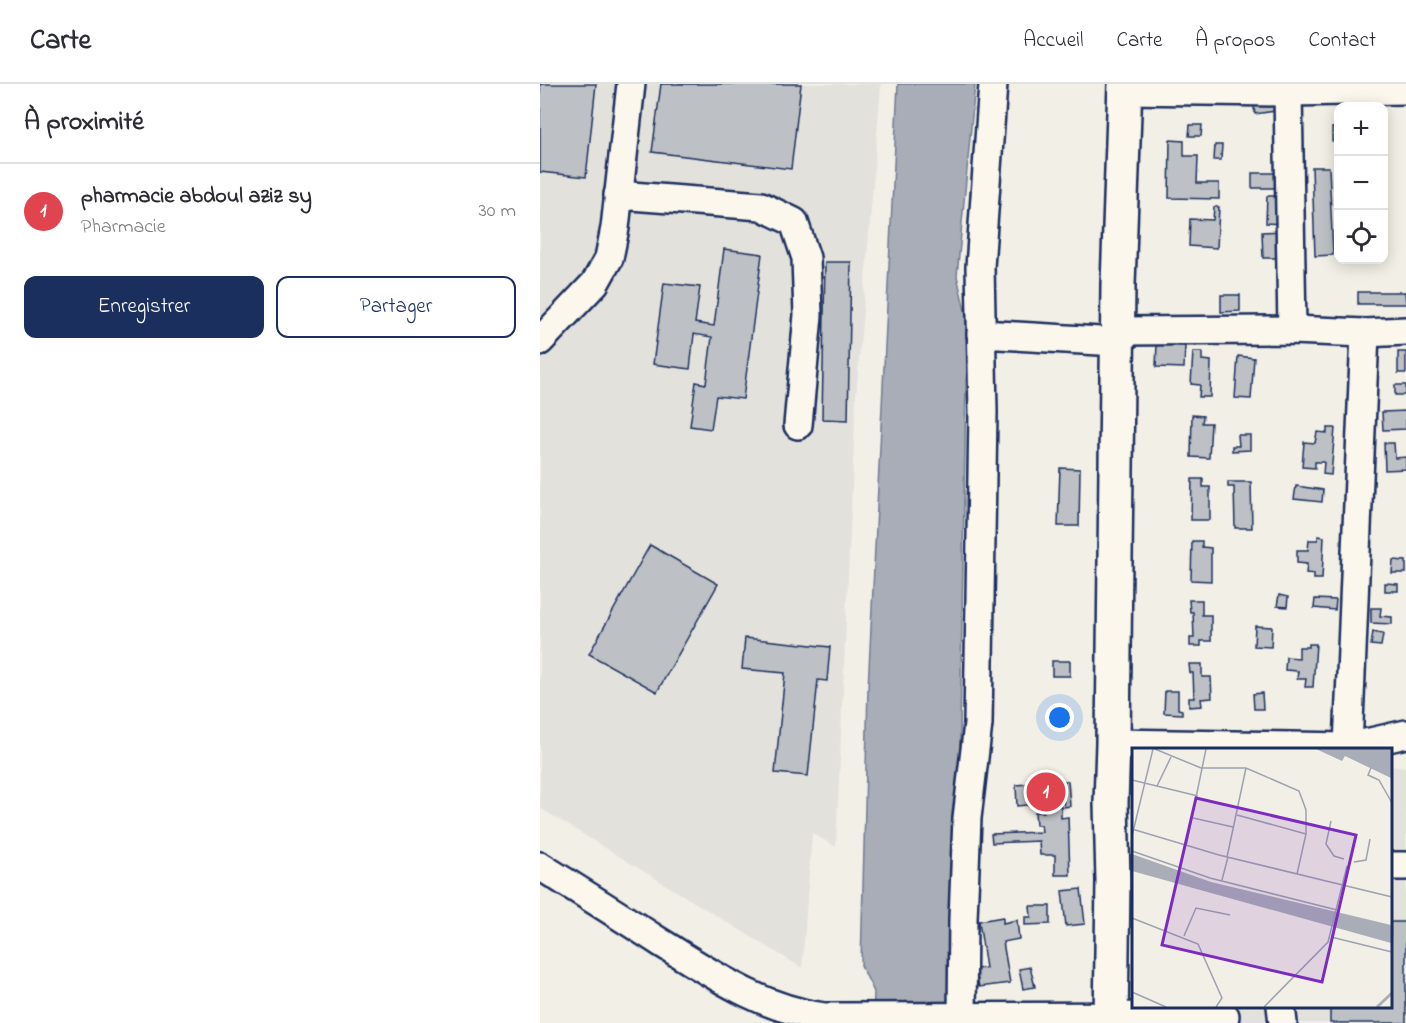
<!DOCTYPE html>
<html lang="fr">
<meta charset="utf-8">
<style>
:root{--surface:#fff;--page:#f7f7f7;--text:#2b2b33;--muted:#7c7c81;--line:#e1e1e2;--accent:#1b2f5e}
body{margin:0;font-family:"Indie Flower",sans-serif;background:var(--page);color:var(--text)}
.controls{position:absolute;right:18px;top:18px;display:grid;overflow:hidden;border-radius:12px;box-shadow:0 3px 15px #0003}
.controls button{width:54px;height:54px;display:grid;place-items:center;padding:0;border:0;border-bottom:2px solid var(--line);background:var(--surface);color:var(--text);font:30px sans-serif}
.you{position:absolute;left:520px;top:634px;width:21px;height:21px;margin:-15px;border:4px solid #fff;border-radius:50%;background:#1a73e8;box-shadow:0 0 0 9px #1a73e833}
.badge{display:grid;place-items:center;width:39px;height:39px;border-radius:50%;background:var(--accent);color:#fff;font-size:20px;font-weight:700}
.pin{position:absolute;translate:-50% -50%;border:3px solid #fff;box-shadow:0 2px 6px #0006}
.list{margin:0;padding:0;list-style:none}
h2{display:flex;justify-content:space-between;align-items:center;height:78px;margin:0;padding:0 24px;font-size:26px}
h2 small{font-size:20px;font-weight:400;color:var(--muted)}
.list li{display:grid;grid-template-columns:39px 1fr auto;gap:18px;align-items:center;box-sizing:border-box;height:96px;padding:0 24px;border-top:2px solid var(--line)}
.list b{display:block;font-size:22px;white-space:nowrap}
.list p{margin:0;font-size:20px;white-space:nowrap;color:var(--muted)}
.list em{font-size:20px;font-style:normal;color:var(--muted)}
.actions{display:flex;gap:12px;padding:18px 24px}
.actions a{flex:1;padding:14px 0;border:2px solid var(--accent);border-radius:12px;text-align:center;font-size:21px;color:var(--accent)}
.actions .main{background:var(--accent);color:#fff}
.icon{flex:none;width:33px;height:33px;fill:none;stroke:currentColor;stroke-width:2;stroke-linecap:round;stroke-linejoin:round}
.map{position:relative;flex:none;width:866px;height:939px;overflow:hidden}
header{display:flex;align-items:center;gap:36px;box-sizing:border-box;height:84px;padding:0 30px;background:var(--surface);border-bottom:2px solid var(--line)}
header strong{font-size:28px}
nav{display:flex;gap:33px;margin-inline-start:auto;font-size:21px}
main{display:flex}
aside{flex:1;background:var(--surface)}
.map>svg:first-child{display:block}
</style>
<header>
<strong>Carte</strong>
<nav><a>Accueil</a><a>Carte</a><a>À propos</a><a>Contact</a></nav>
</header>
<main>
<aside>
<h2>À proximité<small></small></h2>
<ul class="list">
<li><span class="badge" style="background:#e0444e">1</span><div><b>pharmacie abdoul aziz sy</b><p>Pharmacie</p></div><em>30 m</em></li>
</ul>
<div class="actions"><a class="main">Enregistrer</a><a>Partager</a></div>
</aside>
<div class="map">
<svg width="866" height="939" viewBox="0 0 866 939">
<rect width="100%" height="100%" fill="#f2efe6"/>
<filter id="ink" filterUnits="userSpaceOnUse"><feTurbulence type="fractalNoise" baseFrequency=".0167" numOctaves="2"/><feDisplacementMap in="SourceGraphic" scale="12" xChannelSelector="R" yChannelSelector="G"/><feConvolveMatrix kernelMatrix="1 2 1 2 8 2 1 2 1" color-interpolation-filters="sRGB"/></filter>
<g filter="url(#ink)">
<!-- built -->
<g fill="#e2e1dc">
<polygon points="0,0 341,0 316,312 296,763 272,749 262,884 0,724"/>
<polygon points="850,682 866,683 866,939 602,939 602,923 850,922"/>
</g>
<!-- water -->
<polygon fill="#a9adb7" stroke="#707b93" stroke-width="1.5" points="358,0 435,0 417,192 428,240 429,268 426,297 415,939 333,939 334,908 321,881 328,605"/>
<!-- building -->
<g fill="#bdc0c4" stroke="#1b2f5e" stroke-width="1.5">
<polygon points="0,0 56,0 46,93 0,88"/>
<polygon points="121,0 261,0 251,85 112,68"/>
<polygon points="733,15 735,27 715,30 713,18"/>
<polygon points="650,41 662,41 661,52 649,52"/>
<polygon points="798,43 798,57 792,57 792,44"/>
<polygon points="630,56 644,57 644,72 658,72 657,99 679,99 679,115 629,114"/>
<polygon points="675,61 682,61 681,76 674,76"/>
<polygon points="772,83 789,83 793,171 775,172"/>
<rect x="712" y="89" width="31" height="15"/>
<polygon points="727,112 743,112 742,140 726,139"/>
<polygon points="674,123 679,123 677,164 649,162 650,135 673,136"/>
<polygon points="744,147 745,174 723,174 722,148"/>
<polygon points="184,165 222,170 203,315 176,312 171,345 150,342 156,298 166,300 172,253 154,250 150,285 113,280 124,199 160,203 155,239 174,242"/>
<polygon points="285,178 311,178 308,336 282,335"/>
<polygon points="818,208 865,208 866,220 818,220"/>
<polygon points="681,211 700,211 700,227 681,228"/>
<polygon points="617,260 645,262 644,284 616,283"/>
<polygon points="653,268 662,268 662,276 671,277 670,313 659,313 660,301 651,300"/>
<rect x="858" y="268" width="8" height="21"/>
<polygon points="698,272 714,274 711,315 695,314"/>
<rect x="855" y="301" width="11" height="10"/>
<polygon points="866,327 866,345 843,346 842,328"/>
<polygon points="652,331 663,332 662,339 671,339 669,374 651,373"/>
<polygon points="787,344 795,344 791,391 783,390 784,378 775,378 775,384 762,383 764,358 775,359 777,348 787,349"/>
<polygon points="698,351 710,351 710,366 692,367 692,362 699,362"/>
<polygon points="844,359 854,359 855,374 866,373 866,385 845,386"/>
<polygon points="520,384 540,385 539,442 518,442"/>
<polygon points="652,395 663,395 663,403 670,403 670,436 651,436"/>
<polygon points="688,398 711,398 712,444 695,444 694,403 688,403"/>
<polygon points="756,402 783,406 782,418 754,415"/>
<polygon points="778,452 784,453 782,495 774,495 774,490 766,489 767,480 757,479 757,466 768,466 769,456 778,456"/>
<polygon points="652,457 662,457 662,463 671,464 671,497 651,496"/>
<polygon points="110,461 178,500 117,608 49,570"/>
<polygon points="853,476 866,477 866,489 852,489"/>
<polygon points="845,499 858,500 858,507 845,507"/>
<polygon points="739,511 748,513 747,523 737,522"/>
<polygon points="775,515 796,516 795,526 774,524"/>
<polygon points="649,516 662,516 662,531 671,531 671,557 661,557 661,562 650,562 650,554 654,554 653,528 650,528"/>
<polygon points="831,524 841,524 840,532 852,533 852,540 831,539"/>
<polygon points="715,542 732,543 731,563 714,562"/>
<polygon points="833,548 843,550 841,562 831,561"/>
<polygon points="205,554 290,563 287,597 278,596 268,692 235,689 245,589 202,585"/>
<polygon points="769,560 776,560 773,603 765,603 766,595 757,595 758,587 745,586 746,573 759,574 759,563 769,563"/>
<rect x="512" y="577" width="18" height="15"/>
<polygon points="649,580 662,580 662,593 671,593 672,614 661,615 662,622 649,623 649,614 654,614 653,589 650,589"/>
<polygon points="625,607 638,607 638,625 642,626 642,630 624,629"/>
<polygon points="722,609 723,625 714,625 713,610"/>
<polygon points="499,687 506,687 507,698 528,697 530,722 524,723 523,714 495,716 496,720 477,722 476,701 500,699"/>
<polygon points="503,722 521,722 521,734 528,733 530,791 515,791 515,771 500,771 499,757 452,759 451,750 502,748 501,741 496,741 495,728 504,728"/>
<polygon points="541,805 545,840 526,842 522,807"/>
<polygon points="490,822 510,822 510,840 485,841 485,833 491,833"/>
<polygon points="463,833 463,839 477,836 479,855 463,858 470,899 439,903 436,885 446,884 439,837"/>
<polygon points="850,838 866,838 866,939 790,939 790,922 850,922"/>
<polygon points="490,883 495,903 483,905 479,885"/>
</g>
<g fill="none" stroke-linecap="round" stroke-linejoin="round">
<defs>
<g id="minor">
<polyline points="584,6 748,8 866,6"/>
<polyline points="748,8 752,246"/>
<polyline points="78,111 221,122 254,138 266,174 268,231 258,341"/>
<polyline points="577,247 752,246 825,249 866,247"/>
<polyline points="441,250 577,258"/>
<polyline points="0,257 55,199 69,174 75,144 91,0"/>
<polyline points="573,659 808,663 866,650"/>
<polyline points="808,663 825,249"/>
<path d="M0,782C40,807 80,832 120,858C172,890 222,925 284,933L685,932"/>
<polyline points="850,782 866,782"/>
<polyline points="741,922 743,939"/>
<polyline points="422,934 423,835 427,734 438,640 443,328 440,183 453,0"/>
</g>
<polyline id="major" points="571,939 573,797 571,719 573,659 578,201 585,0"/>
</defs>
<!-- minor casing -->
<use href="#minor" stroke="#1b2f5e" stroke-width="32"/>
<!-- major casing -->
<use href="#major" stroke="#1b2f5e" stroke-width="38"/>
<!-- minor -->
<use href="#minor" stroke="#fbf7ec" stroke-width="27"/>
<!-- major -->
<use href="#major" stroke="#fbf7ec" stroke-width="33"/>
</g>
</g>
<!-- overview -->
<g transform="translate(592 664)">
<rect width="260" height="260" fill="#f2efe6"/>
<path d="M184,1H259V30L213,8L210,13ZM0,106L79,134L259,177V195L0,123Z" fill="#a9adb7"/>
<path fill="none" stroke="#a9adb7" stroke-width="3" d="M245,259L260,245"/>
<path fill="none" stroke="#9ca2b0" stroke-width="1.5" d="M23,1L69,20H114L167,43L174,62V86L165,126M239,20L236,27L247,32L260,55M0,32L66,48M25,38L39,9M105,67L174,86M61,70L101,79M199,73L194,96L202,108L212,111M0,81L87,107L260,149M0,88L21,1M54,98L74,1M0,103L78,130L205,162M95,109L114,20M222,114L234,112L238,91M90,132L96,109M0,170L66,196L90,250L84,259M52,188L64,160L98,167M199,189L260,204M0,244L34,259M132,259L196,194L215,118"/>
<path fill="#7b2cbf" fill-opacity="0.15" stroke="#7b2cbf" stroke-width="3" d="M64,50L224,87L190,234L30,197Z"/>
<rect width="260" height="260" fill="none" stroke="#1b2f5e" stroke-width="3"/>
</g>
</svg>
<div class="controls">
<button>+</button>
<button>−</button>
<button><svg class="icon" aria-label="locate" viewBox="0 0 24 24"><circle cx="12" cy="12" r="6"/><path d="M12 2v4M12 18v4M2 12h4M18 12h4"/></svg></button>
</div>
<div class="you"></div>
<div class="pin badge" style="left:506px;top:708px;background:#e0444e">1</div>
</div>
</main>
